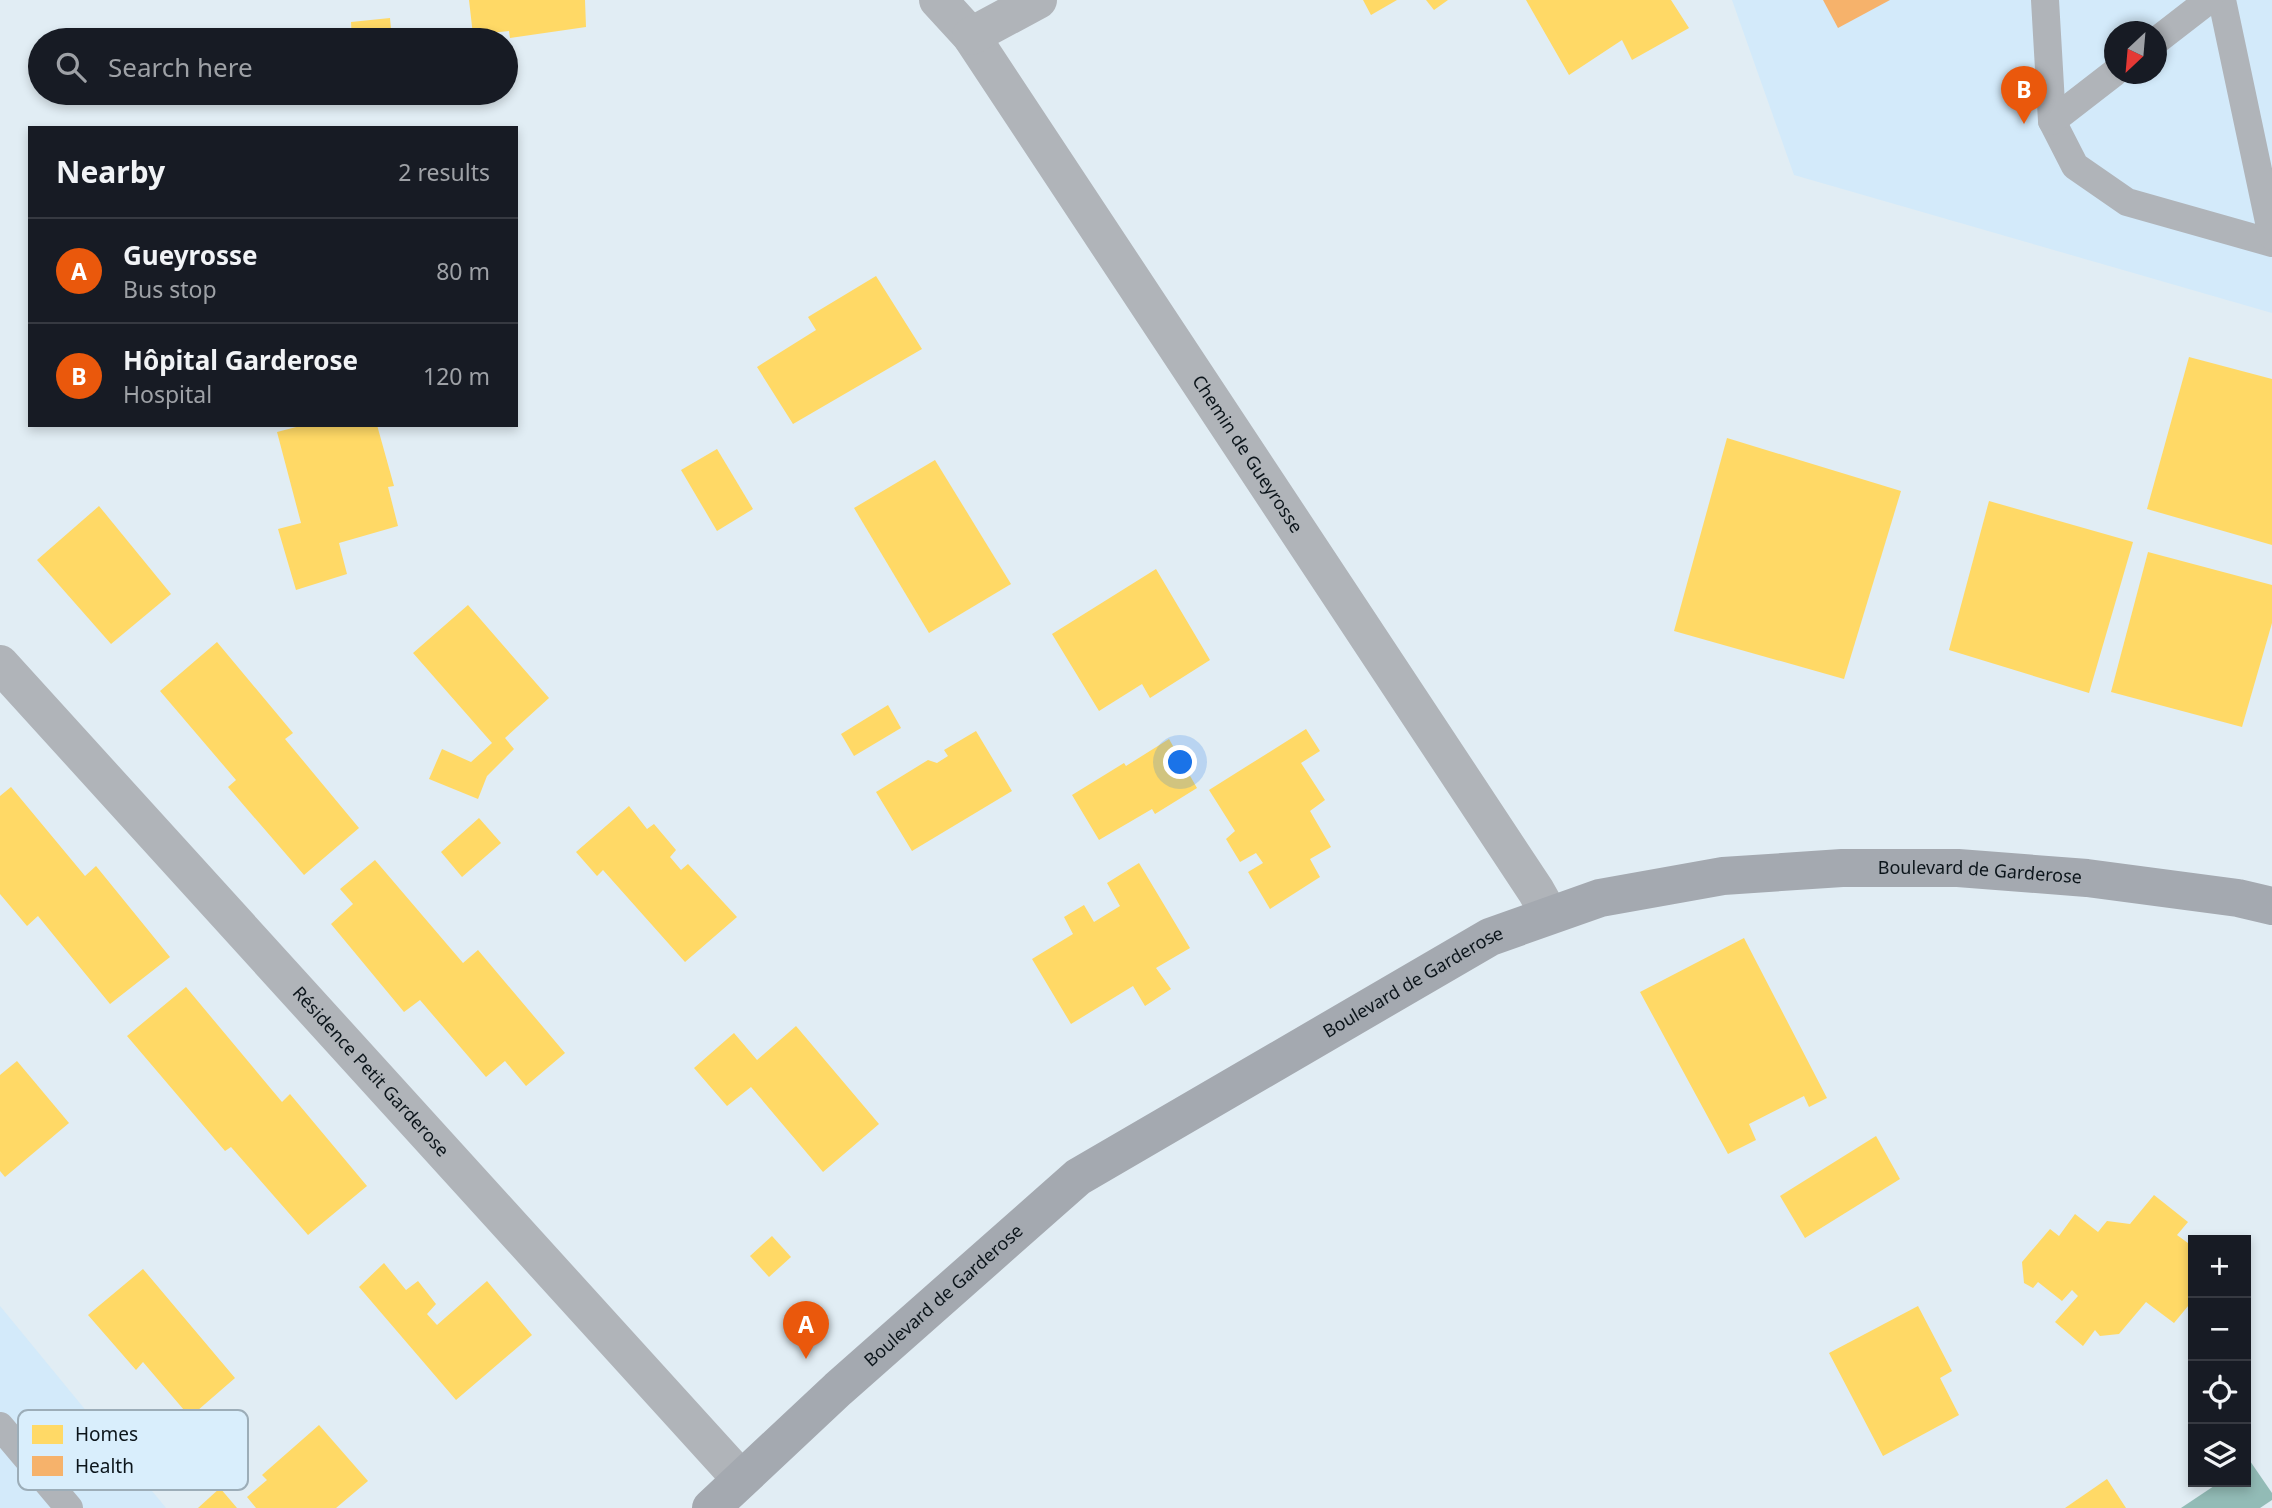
<!DOCTYPE html>
<meta charset="utf-8">
<style>
:root{--surface:#171b24;--page:#20242c;--text:#f1f3f6;--muted:#9ea1a6;--line:#363941;--accent:#ea580c}
body{margin:0;font-family:"Noto Sans",sans-serif;background:var(--page);color:var(--text)}
.controls{position:absolute;right:21px;bottom:21px;display:grid;overflow:hidden;border-radius:0px;box-shadow:0 4px 10px #0003}
.controls button{width:63px;height:63px;display:grid;place-items:center;padding:0;border:0;border-bottom:2px solid var(--line);background:var(--surface);color:var(--text);font:35px sans-serif}
.compass{position:absolute;left:2104px;top:21px;width:63px;height:63px;border-radius:50%;background:var(--surface);box-shadow:0 4px 10px #0003;rotate:206deg}
.you{position:absolute;left:1181px;top:763px;width:24px;height:24px;margin:-18px;border:5px solid #fff;border-radius:50%;background:#1a73e8;box-shadow:0 0 0 10px #1a73e833}
.badge{display:grid;place-items:center;width:46px;height:46px;border-radius:50%;background:var(--accent);color:#fff;font-size:23px;font-weight:700}
.pin{position:absolute;translate:-50% -58px;filter:drop-shadow(0 2px 4px #0008)}
.pin::after{content:'';position:absolute;top:37px;width:24px;height:21px;background:inherit;clip-path:polygon(0 0,100% 0,50% 100%)}
.list{margin:0;padding:0;list-style:none}
h2{display:flex;justify-content:space-between;align-items:center;height:91px;margin:0;padding:0 28px;font-size:30px}
h2 small{font-size:23px;font-weight:400;color:var(--muted)}
.list li{display:grid;grid-template-columns:46px 1fr auto;gap:21px;align-items:center;box-sizing:border-box;height:105px;padding:0 28px;border-top:2px solid var(--line)}
.list b{display:block;font-size:26px;white-space:nowrap}
.list p{margin:0;font-size:23px;white-space:nowrap;color:var(--muted)}
.list em{font-size:23px;font-style:normal;color:var(--muted)}
.icon{flex:none;width:38px;height:38px;fill:none;stroke:currentColor;stroke-width:2;stroke-linecap:round;stroke-linejoin:round}
.map{position:relative;flex:none;width:2272px;height:1508px;overflow:hidden}
.search{position:absolute;background:var(--surface);box-shadow:0 4px 10px #0003;left:28px;top:28px;width:490px;height:77px;display:flex;align-items:center;gap:18px;box-sizing:border-box;padding:0 24px;border-radius:38px;color:var(--muted);font-size:26px}
.panel{position:absolute;background:var(--surface);box-shadow:0 4px 10px #0003;left:28px;top:126px;width:490px;height:301px;border-radius:0px}
.map>svg:first-child{display:block}
</style>
<div class="map">
<svg width="2272" height="1508" viewBox="0 0 2272 1508">
<rect width="100%" height="100%" fill="#e1edf4"/>
<!-- built -->
<g fill="#d3eafa" fill-rule="evenodd">
<path d="M1732,0H2272V313L1794,175ZM2114,32H2156V74H2114Z"/>
<polygon points="0,1306 166,1508 0,1508"/>
</g>
<!-- water -->
<polygon fill="#92bbb6" points="2250,1461 2272,1493 2272,1500 2260,1508 2181,1508 2220,1482 2246,1482 2246,1464"/>
<!-- homes -->
<g fill="#ffd966">
<polygon points="469,0 585,0 586,27 510,38 509,31 473,35"/>
<polygon points="1363,0 1397,0 1371,15"/>
<polygon points="1426,0 1448,0 1434,10"/>
<polygon points="1526,0 1671,0 1689,28 1632,60 1622,40 1569,75"/>
<polygon points="390,18 392,40 352,40 351,22"/>
<polygon points="876,276 922,349 793,424 757,367 816,330 808,317"/>
<polygon points="2189,357 2272,379 2272,545 2147,509"/>
<polygon points="304,425 377,425 394,486 388,487 398,526 339,543 347,574 296,590 278,529 301,523 277,432"/>
<polygon points="1727,438 1901,491 1844,679 1674,631"/>
<polygon points="717,449 753,509 717,531 681,470"/>
<polygon points="935,460 1011,584 929,633 854,508"/>
<polygon points="1989,501 2133,542 2089,693 1949,650"/>
<polygon points="99,506 171,594 111,644 37,560"/>
<polygon points="2148,552 2272,585 2272,623 2242,727 2111,692"/>
<polygon points="1156,569 1210,660 1150,698 1142,684 1099,711 1052,634"/>
<polygon points="468,605 549,698 505,738 514,749 487,776 478,799 429,779 442,749 471,762 492,743 413,653"/>
<polygon points="217,642 293,733 285,739 359,828 304,875 228,787 236,780 160,691"/>
<polygon points="888,705 901,728 854,756 841,734"/>
<polygon points="1306,729 1320,751 1301,763 1325,800 1310,811 1331,847 1310,859 1320,877 1270,909 1248,872 1263,863 1256,853 1240,862 1226,839 1235,831 1209,790"/>
<polygon points="976,731 1012,791 912,851 876,792 928,760 937,763 948,756 944,750"/>
<polygon points="1169,739 1197,788 1155,814 1152,809 1099,840 1072,795 1124,763 1126,766"/>
<polygon points="11,787 85,876 96,866 170,957 110,1004 38,916 27,926 0,894 0,796"/>
<polygon points="629,806 647,829 654,824 676,850 670,857 681,870 688,864 737,917 685,962 603,870 597,876 576,852"/>
<polygon points="479,818 501,843 462,877 441,852"/>
<polygon points="375,860 463,963 478,950 565,1053 526,1086 505,1061 486,1077 420,1000 404,1012 331,924 353,904 340,889"/>
<polygon points="1139,863 1190,948 1156,968 1171,989 1145,1006 1133,986 1071,1024 1032,959 1073,934 1064,917 1084,905 1094,922 1120,906 1107,883"/>
<polygon points="1744,938 1827,1098 1809,1107 1804,1096 1749,1124 1756,1140 1728,1154 1640,992"/>
<polygon points="186,987 282,1102 290,1094 367,1186 308,1235 231,1147 225,1151 127,1036"/>
<polygon points="796,1026 879,1124 823,1172 751,1087 727,1106 694,1068 734,1033 757,1060"/>
<polygon points="17,1061 69,1123 5,1177 0,1171 0,1075"/>
<polygon points="1876,1136 1900,1179 1805,1238 1780,1196"/>
<polygon points="2154,1195 2188,1222 2177,1235 2192,1246 2193,1244 2193,1300 2174,1323 2146,1302 2119,1334 2100,1336 2095,1330 2083,1346 2055,1322 2078,1296 2072,1290 2062,1301 2038,1282 2033,1288 2024,1283 2022,1262 2050,1229 2059,1236 2075,1214 2098,1232 2107,1221 2130,1224"/>
<polygon points="772,1236 791,1257 769,1277 750,1256"/>
<polygon points="384,1263 406,1290 418,1281 436,1304 427,1314 437,1325 487,1281 532,1335 456,1400 359,1287"/>
<polygon points="143,1269 235,1378 190,1417 143,1362 136,1370 88,1315"/>
<polygon points="1918,1306 1952,1371 1940,1378 1959,1415 1883,1456 1829,1353"/>
<polygon points="319,1425 368,1481 336,1508 256,1508 247,1497 267,1480 262,1475"/>
<polygon points="2107,1479 2126,1508 2065,1508"/>
<polygon points="220,1488 237,1508 198,1508"/>
</g>
<!-- health -->
<polygon fill="#f6b26b" points="1823,0 1890,0 1838,28"/>
<g fill="none" stroke-linecap="round" stroke-linejoin="round">
<!-- lane -->
<g stroke="#b0b4b9" stroke-width="28">
<polyline points="2045,0 2052,121 2075,166 2127,202 2272,243"/>
<polyline points="2222,0 2272,236"/>
<polyline points="2156,41 2209,0"/>
<polyline points="2052,121 2114,73"/>
<polyline points="0,1426 69,1508"/>
</g>
<!-- street -->
<g stroke="#b0b4b9" stroke-width="38">
<path id="s1" d="M938,0L971,36L1536,891L1549,914"/>
<polyline points="971,36 1038,0"/>
<path id="s2" d="M0,664L740,1478"/>
</g>
<!-- secondary -->
<path stroke="#a4a9b0" stroke-width="38" id="s3" d="M711,1508L838,1389L1078,1177L1490,937L1600,898L1723,876L1842,868H1958L2087,878L2238,898L2272,906"/>
</g>
<g text-anchor="middle" stroke-width="7" stroke-linejoin="round" paint-order="stroke">
<!-- street labels -->
<g font-size="18" fill="#0c151b" stroke="#d9eefc">
<text dy="6" stroke="none"><textPath href="#s1" startOffset="550">Chemin de Gueyrosse</textPath></text>
<text dy="6" stroke="none"><textPath href="#s3" startOffset="1470">Boulevard de Garderose</textPath></text>
<text dy="6" stroke="none"><textPath href="#s3" startOffset="882">Boulevard de Garderose</textPath></text>
<text dy="6" stroke="none"><textPath href="#s2" startOffset="551">Résidence Petit Garderose</textPath></text>
<text dy="6" stroke="none"><textPath href="#s3" startOffset="315">Boulevard de Garderose</textPath></text>
</g>
</g>
<!-- legend -->
<rect x="18" y="1410" width="230" height="80" rx="10" fill="#d9eefc" stroke="#9cadb8" stroke-width="2"/>
<rect x="32" y="1425" width="31" height="19" fill="#ffd966"/>
<rect x="32" y="1456" width="31" height="20" fill="#f6b26b"/>
<g font-size="19" fill="#0c151b">
<text x="75" y="1441">Homes</text>
<text x="75" y="1473">Health</text>
</g>
</svg>
<div class="controls">
<button>+</button>
<button>−</button>
<button><svg class="icon" aria-label="locate" viewBox="0 0 24 24"><circle cx="12" cy="12" r="6"/><path d="M12 2v4M12 18v4M2 12h4M18 12h4"/></svg></button>
<button><svg class="icon" aria-label="layers" viewBox="0 0 24 24"><path d="M12 4l9 5-9 5-9-5zM3 14l9 5 9-5"/></svg></button>
</div>
<svg class="compass" viewBox="-18 -18 36 36"><path d="M0-13l5 13h-10z" fill="#e53935"/><path d="M0 13l5-13h-10z" fill="#9ea1a6"/></svg>
<div class="you"></div>
<div class="pin badge" style="left:806px;top:1359px">A</div>
<div class="pin badge" style="left:2024px;top:124px">B</div>
<div class="search"><svg class="icon" aria-label="search" viewBox="0 0 24 24"><circle cx="10" cy="10" r="6"/><path d="M15 15l6 6"/></svg>Search here</div>
<section class="panel">
<h2>Nearby<small>2 results</small></h2>
<ul class="list">
<li><span class="badge">A</span><div><b>Gueyrosse</b><p>Bus stop</p></div><em>80 m</em></li>
<li><span class="badge">B</span><div><b>Hôpital Garderose</b><p>Hospital</p></div><em>120 m</em></li>
</ul>
</section>
</div>
